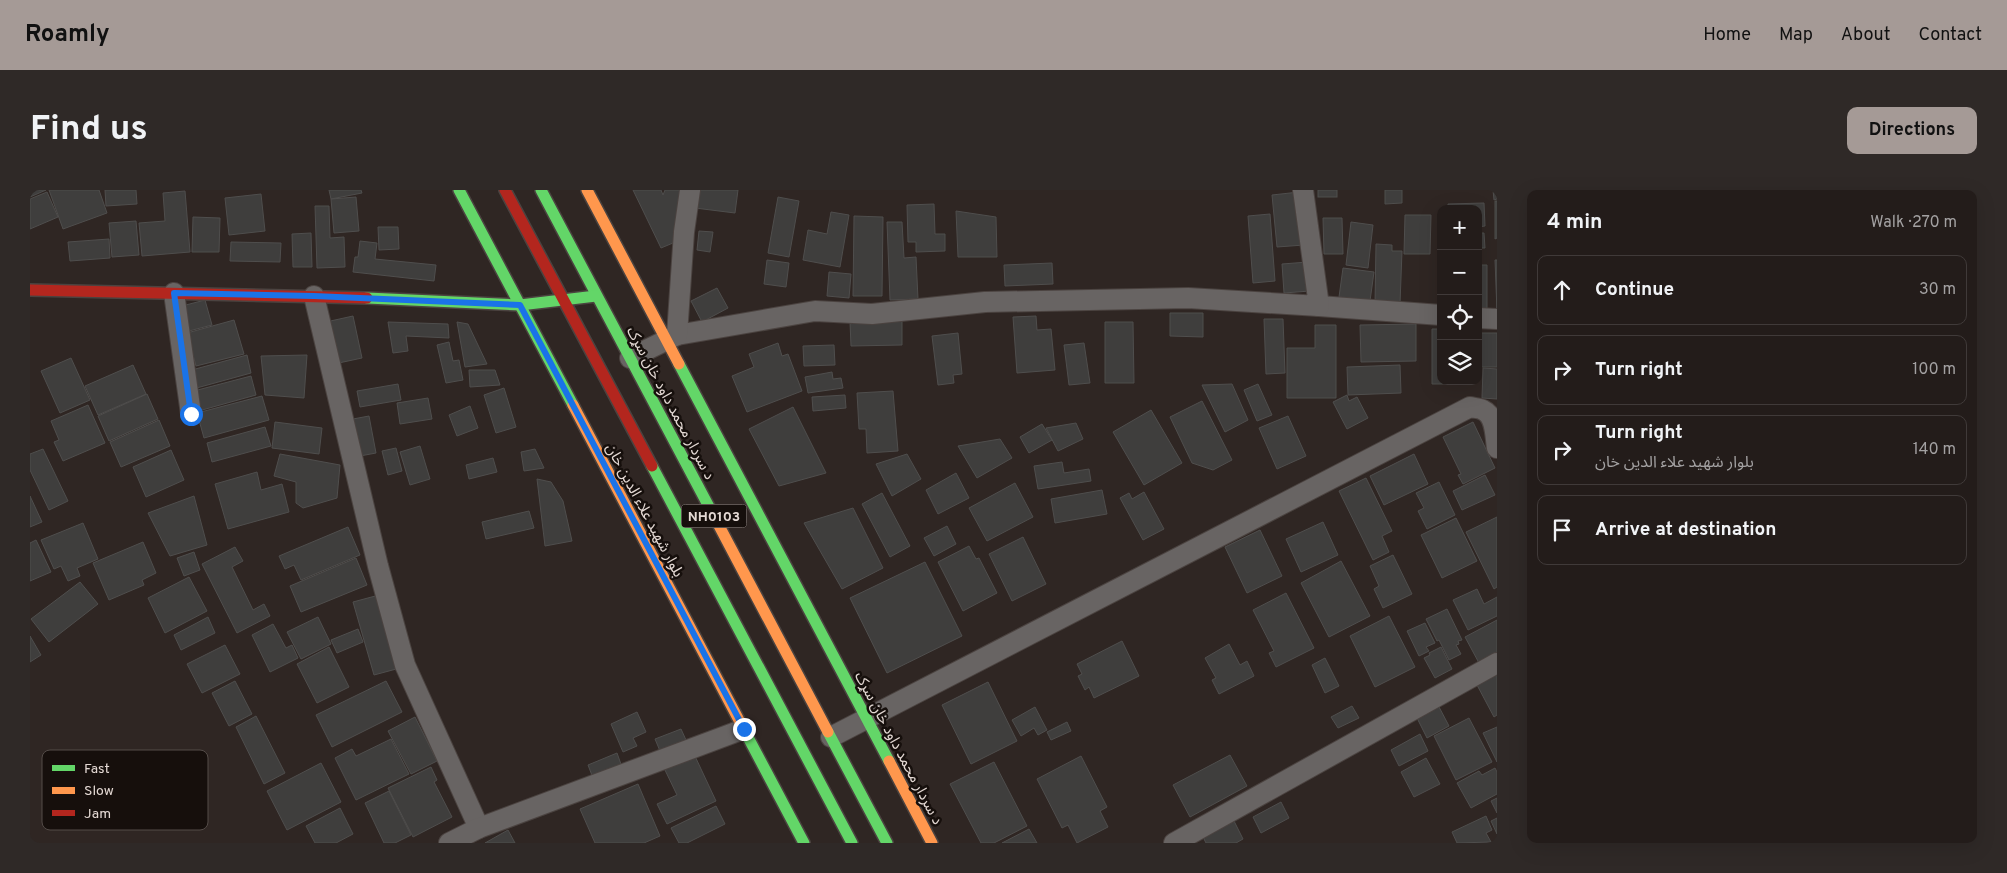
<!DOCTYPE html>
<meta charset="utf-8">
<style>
:root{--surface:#231c1a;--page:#2f2927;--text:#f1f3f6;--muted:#a3a1a2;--line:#403a39;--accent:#a59a96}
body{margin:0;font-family:Overpass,"Noto Sans Arabic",sans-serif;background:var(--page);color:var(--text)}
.controls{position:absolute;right:15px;top:15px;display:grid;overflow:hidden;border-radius:10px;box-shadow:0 5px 20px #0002}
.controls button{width:45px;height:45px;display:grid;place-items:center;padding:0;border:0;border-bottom:1px solid var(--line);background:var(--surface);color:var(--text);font:25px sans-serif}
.stop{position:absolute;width:15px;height:15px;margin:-11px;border:4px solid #1a73e8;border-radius:50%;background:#fff}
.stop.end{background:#1a73e8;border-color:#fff;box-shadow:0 1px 5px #0008}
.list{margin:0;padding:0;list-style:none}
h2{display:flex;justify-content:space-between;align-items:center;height:65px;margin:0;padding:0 20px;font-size:21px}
h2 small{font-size:16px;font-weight:400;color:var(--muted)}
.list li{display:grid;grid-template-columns:32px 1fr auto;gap:15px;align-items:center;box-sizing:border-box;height:70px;margin:0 10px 10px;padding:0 10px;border:1px solid var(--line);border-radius:10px}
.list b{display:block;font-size:19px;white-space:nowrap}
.list p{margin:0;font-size:16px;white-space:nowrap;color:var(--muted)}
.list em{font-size:16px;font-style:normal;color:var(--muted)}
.icon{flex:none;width:28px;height:28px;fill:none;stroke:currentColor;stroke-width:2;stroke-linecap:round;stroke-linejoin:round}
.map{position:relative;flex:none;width:1467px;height:653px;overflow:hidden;border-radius:10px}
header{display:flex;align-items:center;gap:30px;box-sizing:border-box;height:70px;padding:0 25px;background:var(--accent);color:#111}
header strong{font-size:24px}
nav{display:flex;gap:28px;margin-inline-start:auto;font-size:18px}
.intro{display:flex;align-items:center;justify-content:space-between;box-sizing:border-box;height:120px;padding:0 30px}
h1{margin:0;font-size:35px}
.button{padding:12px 22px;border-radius:10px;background:var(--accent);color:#111;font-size:18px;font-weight:700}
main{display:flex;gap:30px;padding:0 30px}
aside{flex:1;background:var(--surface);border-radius:10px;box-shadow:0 5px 20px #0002}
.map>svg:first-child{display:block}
</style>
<header>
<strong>Roamly</strong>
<nav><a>Home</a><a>Map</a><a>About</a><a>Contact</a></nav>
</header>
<div class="intro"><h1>Find us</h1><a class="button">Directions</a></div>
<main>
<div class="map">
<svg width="1467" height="653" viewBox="0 0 1467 653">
<rect width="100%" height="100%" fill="#2f2623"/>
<!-- building -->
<g fill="#3f3e3d" stroke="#4f4e4d">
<polygon points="0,0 16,0 0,7"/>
<polygon points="19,0 69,0 77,23 33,39"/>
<polygon points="75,0 106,0 107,14 76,16"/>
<polygon points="299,0 331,0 332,3 301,9"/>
<polygon points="603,0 631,0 633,5 635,0 652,0 643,53 631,58"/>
<polygon points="667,0 708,0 705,23 665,18"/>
<rect x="1288" y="0" width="19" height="7"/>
<polygon points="1355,0 1372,0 1372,13 1355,14"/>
<polygon points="1463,0 1467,0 1467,9 1464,10"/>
<polygon points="155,1 160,62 112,66 109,33 135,31 133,3"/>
<polygon points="17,2 28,27 0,39 0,9"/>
<polygon points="1269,2 1274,55 1247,57 1242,5"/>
<polygon points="231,4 235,41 199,45 195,8"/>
<polygon points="326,7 329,41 304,43 301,9"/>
<polygon points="748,7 769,11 759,67 738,63"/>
<polygon points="1465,11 1467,11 1467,48 1465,49"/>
<polygon points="1454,13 1455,36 1448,37 1448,19 1418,19 1418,14"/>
<polygon points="904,14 905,44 915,44 915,61 886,62 886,52 878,52 877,15"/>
<polygon points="285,16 299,16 300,48 314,47 315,77 287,78"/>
<polygon points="926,21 966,27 967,67 928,67"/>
<polygon points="801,22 819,25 810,77 773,70 778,40 797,44"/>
<polygon points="1240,24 1245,91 1223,93 1218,26"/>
<polygon points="1375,25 1401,25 1400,64 1374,64"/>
<polygon points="824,26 853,27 852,106 823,106"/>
<polygon points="163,27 190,28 189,62 162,62"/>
<polygon points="1293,28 1312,28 1313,64 1294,64"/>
<polygon points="106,31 109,65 82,67 79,33"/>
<polygon points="857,32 872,32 874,68 886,67 888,109 860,110"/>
<polygon points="1321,32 1343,35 1338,78 1316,75"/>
<polygon points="348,37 368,37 369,59 349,60"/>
<polygon points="669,41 683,42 680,62 667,60"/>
<polygon points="281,43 282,77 263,77 262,44"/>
<polygon points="1448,43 1454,43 1455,58 1448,58"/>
<polygon points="79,49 80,68 40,71 38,52"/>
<polygon points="330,51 347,53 345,69 406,75 404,91 323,82 325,67 328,67"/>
<polygon points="201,52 251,53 250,72 200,71"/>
<polygon points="1346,54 1362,55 1362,61 1372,61 1370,114 1345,114"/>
<polygon points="737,70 759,73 756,97 734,94"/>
<polygon points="1465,70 1467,70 1467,122"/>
<polygon points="1278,72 1280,101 1254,103 1252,74"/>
<polygon points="1022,73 1023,94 975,96 974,75"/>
<polygon points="1448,75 1457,75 1457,121 1448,120"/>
<polygon points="1313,78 1344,82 1340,111 1309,107"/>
<polygon points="799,82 821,84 819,108 797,106"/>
<polygon points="687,98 698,118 672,132 661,111"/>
<polygon points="175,110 182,135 159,141 152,116"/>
<polygon points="1140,123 1173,123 1173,147 1140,146"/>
<polygon points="323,126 332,168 304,174 296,132"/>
<polygon points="1006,126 1007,140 1021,139 1025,180 987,183 983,127"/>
<polygon points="1234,129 1253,129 1255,183 1236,184"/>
<polygon points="204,130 214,164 166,176 157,143"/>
<polygon points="872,131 872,155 821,156 820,132"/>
<polygon points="358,132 418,134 419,148 376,146 378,161 363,163"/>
<polygon points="427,132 438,134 457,174 435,177"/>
<polygon points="1075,132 1103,132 1104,193 1075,193"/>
<polygon points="1386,134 1386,171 1331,172 1330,135"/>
<polygon points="1285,135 1306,135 1306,208 1257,208 1257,158 1285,158"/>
<polygon points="1402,139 1411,139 1411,191 1425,191 1425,194 1402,194"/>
<polygon points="928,143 932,184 923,185 924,193 908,195 902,146"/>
<polygon points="1450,143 1467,143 1467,177 1449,177"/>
<polygon points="419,152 423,171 429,170 433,190 416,193 407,155"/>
<polygon points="748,153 752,166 758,164 772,201 717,222 702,186 724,177 719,164"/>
<polygon points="1054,153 1060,193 1039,195 1034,155"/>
<polygon points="804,155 805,175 774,176 773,156"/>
<polygon points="217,165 221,183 163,199 158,181"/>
<polygon points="277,165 274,208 235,205 231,166"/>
<polygon points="41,168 60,210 30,223 11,181"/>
<polygon points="103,175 116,204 68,225 55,196"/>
<polygon points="1370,175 1371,203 1318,205 1317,177"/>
<polygon points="1453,178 1467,179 1467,209 1452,208"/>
<polygon points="439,180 465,180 470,195 440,197"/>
<polygon points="802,182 803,189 811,188 813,198 778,203 775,187"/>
<polygon points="221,186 226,205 165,222 160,202"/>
<polygon points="368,194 371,210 330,217 327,201"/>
<polygon points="1202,194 1218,230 1195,242 1172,195"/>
<polygon points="1228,194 1242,225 1227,231 1214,200"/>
<polygon points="474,198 486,237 466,243 454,205"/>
<polygon points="863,201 868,261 837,263 836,239 829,239 827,203"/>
<polygon points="117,204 128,229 79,251 68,226"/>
<polygon points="815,205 816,218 783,221 782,207"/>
<polygon points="1317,205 1319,211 1327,207 1338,228 1317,239 1303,212"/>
<polygon points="232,206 239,230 174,248 167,223"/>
<polygon points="398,208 402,229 370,234 367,213"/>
<polygon points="1172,211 1202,270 1183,280 1162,273 1140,227"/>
<polygon points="58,215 75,253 33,271 24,252 29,250 21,231"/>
<polygon points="440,216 448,238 427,246 419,225"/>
<polygon points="763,217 796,283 749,296 719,239"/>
<polygon points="1121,220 1152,273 1114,295 1083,242"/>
<polygon points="339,226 346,263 330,266 323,229"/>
<polygon points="1258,226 1276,266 1247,279 1229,238"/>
<polygon points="129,230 140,256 91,277 80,252"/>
<polygon points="245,232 292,238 289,264 242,258"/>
<polygon points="1443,232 1465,278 1433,294 1428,285 1431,284 1413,247"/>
<polygon points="1046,233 1053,249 1028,261 1016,238"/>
<polygon points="1012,234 1022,250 999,263 990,247"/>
<polygon points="235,237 241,256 182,272 177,253"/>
<polygon points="970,249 982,268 947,288 928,256"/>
<polygon points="390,256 400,289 380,295 370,262"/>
<polygon points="366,258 372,281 358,285 352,261"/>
<polygon points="13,259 38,311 19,320 0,280 0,264"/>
<polygon points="505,259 514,278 494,281 491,262"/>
<polygon points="141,260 154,290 116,307 103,277"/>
<polygon points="250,264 310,275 307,308 273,318 266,313 266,292 244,286"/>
<polygon points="877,264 891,289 862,306 846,274"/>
<polygon points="1384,264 1398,294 1354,315 1340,286"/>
<polygon points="463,268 467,282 439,289 436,275"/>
<polygon points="1032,272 1034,283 1059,279 1061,291 1008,299 1004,276"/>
<polygon points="227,282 231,300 252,294 259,322 198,339 185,294"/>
<polygon points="926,283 939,308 908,324 896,300"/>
<polygon points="1455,285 1465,305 1432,320 1423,301"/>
<polygon points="1336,288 1362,341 1352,346 1359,362 1343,370 1309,301"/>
<polygon points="507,289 521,292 533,311 542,351 515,356"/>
<polygon points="1409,292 1425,325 1397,339 1388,321 1394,318 1386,303"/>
<polygon points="985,293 1003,327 957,351 939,318"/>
<polygon points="1072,300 1077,324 1025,333 1021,309"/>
<polygon points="1114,302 1134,339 1113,350 1090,308 1099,303 1102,309"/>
<polygon points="852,303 880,356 860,367 832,314"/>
<polygon points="0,306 12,332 0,337"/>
<polygon points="164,306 177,355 140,366 118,323"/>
<polygon points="823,318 853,378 812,399 774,333"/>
<polygon points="499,321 504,338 456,349 452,332"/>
<polygon points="1467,327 1467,397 1464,399 1436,342"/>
<polygon points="1426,328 1447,371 1412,388 1391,345"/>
<polygon points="1293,332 1308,365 1271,382 1256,349"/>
<polygon points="53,333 68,369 47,378 50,386 38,391 31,376 24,379 11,350"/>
<polygon points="917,336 926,354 904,366 894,348"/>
<polygon points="318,337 330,365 271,390 264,375 255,379 249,366"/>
<polygon points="1230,340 1252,386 1217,403 1195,357"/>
<polygon points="993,347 1016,394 982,411 959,364"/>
<polygon points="6,350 21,382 0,391 0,353"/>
<polygon points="113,352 126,383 112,390 114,395 79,410 63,373"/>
<polygon points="939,356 946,369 949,368 967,403 933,421 908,372"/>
<polygon points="205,357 213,371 202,377 223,420 234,414 240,426 207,443 172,374"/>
<polygon points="164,362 170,380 154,386 147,368"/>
<polygon points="1363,365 1382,404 1353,418 1344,399 1349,396 1340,376"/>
<polygon points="326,368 337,395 271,422 260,396"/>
<polygon points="1311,371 1340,426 1299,447 1271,393"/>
<polygon points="895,372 932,446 857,483 820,408"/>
<polygon points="159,387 177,421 135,443 118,408"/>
<polygon points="50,392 68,414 19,452 1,429"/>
<polygon points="1447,399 1454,414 1467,407 1467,426 1438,440 1423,410"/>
<polygon points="1256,403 1284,458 1246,477 1239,463 1244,461 1223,420"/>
<polygon points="349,405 370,478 344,485 323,412"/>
<polygon points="1417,419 1432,450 1428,451 1429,454 1426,455 1431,464 1419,470 1409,450 1407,451 1396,429"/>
<polygon points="1359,426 1385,477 1345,497 1320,446"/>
<polygon points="178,427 185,443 151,460 144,445"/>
<polygon points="288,427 301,454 271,469 257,442"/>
<polygon points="1467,430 1467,463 1449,473 1435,447"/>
<polygon points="1395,433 1405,453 1396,457 1399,461 1389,466 1377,441"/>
<polygon points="243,434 256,458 262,455 268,468 240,482 222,445"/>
<polygon points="328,439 333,452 307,463 301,450"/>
<polygon points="0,446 11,465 0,472"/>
<polygon points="1092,451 1109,486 1064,508 1059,497 1055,500 1048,486 1052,484 1047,474"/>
<polygon points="1199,454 1210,475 1217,471 1224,486 1189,504 1182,490 1186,488 1175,468"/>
<polygon points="195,455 210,484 172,503 157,474"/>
<polygon points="299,457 319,497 287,513 267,474"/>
<polygon points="1411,457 1422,479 1405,488 1394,468 1400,465 1399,463"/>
<polygon points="1295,468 1309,496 1295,503 1282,475"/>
<polygon points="1467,484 1467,525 1464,527 1447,495"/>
<polygon points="205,491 222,524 199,536 182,503"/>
<polygon points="356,491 372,522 302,557 286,525"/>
<polygon points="958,492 987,551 941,574 912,515"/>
<polygon points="1408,515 1419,536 1397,548 1386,526"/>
<polygon points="1322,516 1329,528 1308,538 1301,527"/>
<polygon points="1005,517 1017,540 1008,545 1004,538 991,546 982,530"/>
<polygon points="607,522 616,542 603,548 607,556 593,562 581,534"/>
<polygon points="226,526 255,583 234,594 206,537"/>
<polygon points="385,527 407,571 381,584 358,541"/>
<polygon points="1439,528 1462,572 1426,590 1404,546"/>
<polygon points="1037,532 1041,541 1021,550 1017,542"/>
<polygon points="1467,537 1467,572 1453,543"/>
<polygon points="651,539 656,550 630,561 625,549"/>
<polygon points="1390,544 1398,561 1369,576 1361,560"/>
<polygon points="361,549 379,584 326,610 305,568 322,559 326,566"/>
<polygon points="587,563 592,577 563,588 558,575"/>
<polygon points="664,564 686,611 637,634 627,614 647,605 634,578"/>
<polygon points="1200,565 1217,596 1160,627 1143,595"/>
<polygon points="1051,566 1077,617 1070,621 1078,637 1047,653 1038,635 1032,638 1007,589"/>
<polygon points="1396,568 1410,594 1384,607 1371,582"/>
<polygon points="964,572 997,636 964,653 951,653 920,594"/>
<polygon points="291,573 311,612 257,640 237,601"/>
<polygon points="401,577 407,590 404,592 422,627 383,647 358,598"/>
<polygon points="1465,578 1467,582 1467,604 1441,618 1427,593 1449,581 1452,585"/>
<polygon points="608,594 630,646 614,653 565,653 550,619"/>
<polygon points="359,601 381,645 365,653 354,653 335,613"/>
<polygon points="1467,608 1467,623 1461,611"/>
<polygon points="1251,612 1259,628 1231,643 1223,627"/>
<polygon points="686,616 695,634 657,653 649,653 641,638"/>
<polygon points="310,618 323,644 306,653 285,653 276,636"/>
<polygon points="1456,626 1462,640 1456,643 1461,652 1427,653 1422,642"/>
<polygon points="1202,627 1213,649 1206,653 1176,653 1171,643"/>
<polygon points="1467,628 1467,644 1461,631"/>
<polygon points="999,639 1007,653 972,653"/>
<polygon points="478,640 485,653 455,653"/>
</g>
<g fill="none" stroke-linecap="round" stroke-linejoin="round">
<defs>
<g id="street">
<polyline points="144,103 161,224"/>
<polyline points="284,106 348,376 375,475 449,638"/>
<polyline points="1289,116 1411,125"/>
<polyline points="1448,128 1467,129"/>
<polyline points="647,145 785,121 842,124 955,112 1158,108 1289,116 1273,0"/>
<polyline points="600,168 647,145 654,42 660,0"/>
<path d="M801,547L1440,217C1444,218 1450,218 1453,220C1466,226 1465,246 1467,258"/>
<polyline points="419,653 449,638 714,539"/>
<polyline points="1144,653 1467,473"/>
</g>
<g id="fast">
<polyline points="429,0 543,215"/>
<polyline points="511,0 686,330"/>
<polyline points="337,108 490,115 566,106"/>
<polyline points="649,174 859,571"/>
<polyline points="622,276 822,653"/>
<polyline points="711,534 774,653"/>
<polyline points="798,542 857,653"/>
</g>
<g id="slow">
<polyline points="557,0 649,174"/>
<polyline points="543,215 711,534"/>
<polyline points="686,330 798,542"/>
<polyline points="859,571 902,653"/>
</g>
<g id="jam">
<polyline points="475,0 622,276"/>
<polyline points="0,100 337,108"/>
</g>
</defs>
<!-- street casing -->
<use href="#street" stroke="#4b4340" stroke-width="22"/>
<!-- fast casing -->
<use href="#fast" stroke="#4b4340" stroke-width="14"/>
<!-- slow casing -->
<use href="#slow" stroke="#4b4340" stroke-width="14"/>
<!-- jam casing -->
<use href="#jam" stroke="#4b4340" stroke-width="14"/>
<!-- street -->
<use href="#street" stroke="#686463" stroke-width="20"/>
<!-- fast -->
<use href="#fast" stroke="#63d668" stroke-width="11"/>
<!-- slow -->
<use href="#slow" stroke="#ff974d" stroke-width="11"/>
<!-- jam -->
<use href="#jam" stroke="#b3261e" stroke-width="11"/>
</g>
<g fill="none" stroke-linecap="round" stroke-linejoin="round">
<!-- route -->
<polyline stroke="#1a73e8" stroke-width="6" points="161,224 144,103 284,106 490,115 714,539"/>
</g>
<g text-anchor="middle" stroke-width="5" stroke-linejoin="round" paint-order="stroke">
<!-- shield labels -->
<rect fill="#160f0c" stroke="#a69c98" stroke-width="1" x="651.5" y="314.5" width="65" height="23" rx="4"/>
<g font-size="14" font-weight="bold" fill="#e4d9d4">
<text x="684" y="331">NH0103</text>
</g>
<!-- street labels -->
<g font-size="15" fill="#e4d9d4" stroke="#160f0c">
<text transform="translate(641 213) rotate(62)" y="5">د سردار محمد داود خان سړک</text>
<text transform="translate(615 320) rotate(62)" y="5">بلوار شهید علاء الدین خان</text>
<text transform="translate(869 558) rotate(62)" y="5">د سردار محمد داود خان سړک</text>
</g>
</g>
<!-- legend -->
<rect x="12" y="560" width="166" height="80" rx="8" fill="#160f0c" stroke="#544c48" stroke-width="1"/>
<rect x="22" y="575" width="23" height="6" fill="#63d668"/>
<rect x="22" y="597" width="23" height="7" fill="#ff974d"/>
<rect x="22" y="620" width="23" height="6" fill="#b3261e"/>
<g font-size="14" fill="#e4d9d4">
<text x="54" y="583">Fast</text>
<text x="54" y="605">Slow</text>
<text x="54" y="628">Jam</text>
</g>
</svg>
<div class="controls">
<button>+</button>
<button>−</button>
<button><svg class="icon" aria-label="locate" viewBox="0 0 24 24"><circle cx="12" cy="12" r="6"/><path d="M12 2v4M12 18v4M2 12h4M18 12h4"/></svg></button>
<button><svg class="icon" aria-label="layers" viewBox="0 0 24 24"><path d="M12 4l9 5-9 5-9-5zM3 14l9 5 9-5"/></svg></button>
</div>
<div class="stop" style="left:161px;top:224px"></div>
<div class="stop end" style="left:714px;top:539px"></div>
</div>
<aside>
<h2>4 min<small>Walk · 270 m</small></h2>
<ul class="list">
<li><svg class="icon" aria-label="ahead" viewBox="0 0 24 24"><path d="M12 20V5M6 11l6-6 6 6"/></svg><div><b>Continue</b></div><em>30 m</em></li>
<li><svg class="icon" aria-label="right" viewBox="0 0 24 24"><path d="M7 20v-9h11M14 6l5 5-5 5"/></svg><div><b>Turn right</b></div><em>100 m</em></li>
<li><svg class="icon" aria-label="right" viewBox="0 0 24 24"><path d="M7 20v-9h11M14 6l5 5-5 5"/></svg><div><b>Turn right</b><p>بلوار شهید علاء الدین خان</p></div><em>140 m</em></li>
<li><svg class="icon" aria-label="arrive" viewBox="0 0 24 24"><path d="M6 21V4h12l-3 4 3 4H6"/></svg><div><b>Arrive at destination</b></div></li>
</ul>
</aside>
</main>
